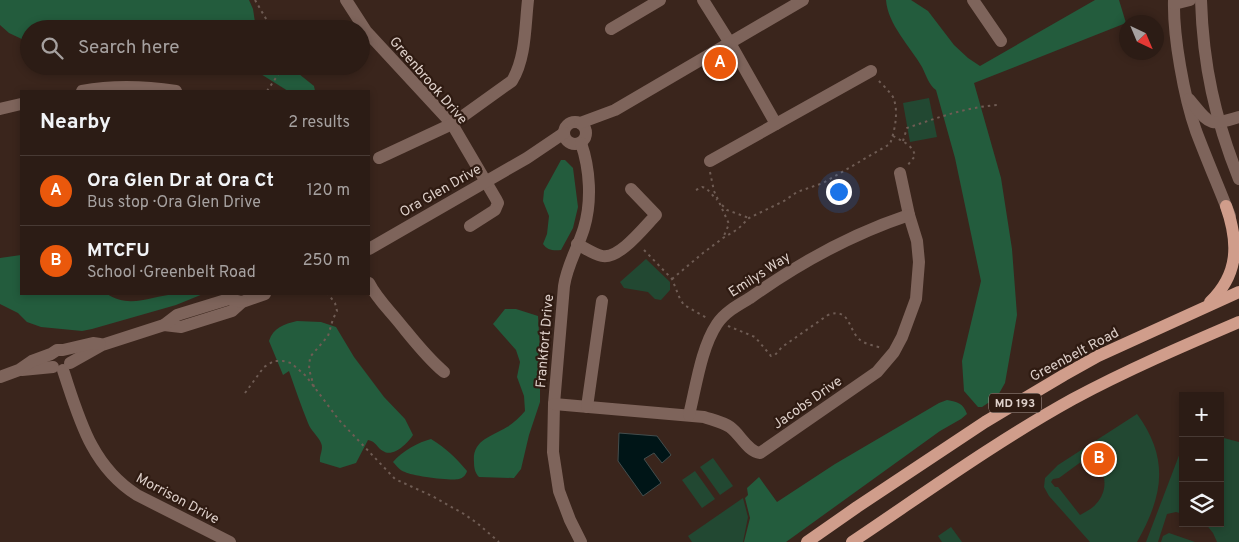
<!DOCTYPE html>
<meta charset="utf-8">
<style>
:root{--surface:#2c1c15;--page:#34251e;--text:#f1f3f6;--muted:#a6a1a0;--line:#483a34;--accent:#ea580c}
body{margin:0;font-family:Overpass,sans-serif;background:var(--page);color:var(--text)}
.controls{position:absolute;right:15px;bottom:15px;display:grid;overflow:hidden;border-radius:0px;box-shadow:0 2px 8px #0003}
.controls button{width:45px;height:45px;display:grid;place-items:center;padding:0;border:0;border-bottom:1px solid var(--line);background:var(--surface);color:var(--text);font:25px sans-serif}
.compass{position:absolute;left:1119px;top:15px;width:45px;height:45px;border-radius:50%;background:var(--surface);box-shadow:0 2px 8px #0003;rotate:136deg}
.you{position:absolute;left:838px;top:191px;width:18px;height:18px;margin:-12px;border:4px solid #fff;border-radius:50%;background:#1a73e8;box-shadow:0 0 0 8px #1a73e833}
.badge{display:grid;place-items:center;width:32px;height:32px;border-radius:50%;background:var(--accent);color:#fff;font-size:16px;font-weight:700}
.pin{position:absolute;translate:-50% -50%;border:2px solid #fff;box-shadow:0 1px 5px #0006}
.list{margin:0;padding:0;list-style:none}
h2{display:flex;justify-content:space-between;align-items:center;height:65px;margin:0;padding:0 20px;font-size:21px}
h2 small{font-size:16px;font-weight:400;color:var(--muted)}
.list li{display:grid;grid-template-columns:32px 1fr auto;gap:15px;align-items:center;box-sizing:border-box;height:70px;padding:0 20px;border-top:1px solid var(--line)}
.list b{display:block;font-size:19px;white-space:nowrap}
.list p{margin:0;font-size:16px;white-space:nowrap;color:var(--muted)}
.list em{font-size:16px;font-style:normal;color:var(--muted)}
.icon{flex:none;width:28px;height:28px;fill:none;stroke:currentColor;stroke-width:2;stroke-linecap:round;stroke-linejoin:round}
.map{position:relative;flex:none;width:1239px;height:542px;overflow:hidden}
.search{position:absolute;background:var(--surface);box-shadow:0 2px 8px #0003;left:20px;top:20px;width:350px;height:55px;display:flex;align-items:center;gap:12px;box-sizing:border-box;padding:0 18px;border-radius:28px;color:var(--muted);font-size:19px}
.panel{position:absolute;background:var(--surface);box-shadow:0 2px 8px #0003;left:20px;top:90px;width:350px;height:205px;border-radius:0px}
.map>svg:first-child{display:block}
</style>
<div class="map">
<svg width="1239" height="542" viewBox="0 0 1239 542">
<rect width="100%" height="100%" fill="#3a251c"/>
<!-- green -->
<g fill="#224832" fill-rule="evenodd">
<polygon points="929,98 937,137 910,142 903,103"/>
<polygon points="646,259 670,282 670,290 661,300 655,299 648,292 624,288 620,282"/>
<path d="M1137,414C1170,459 1163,496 1137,542H1090L1049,496L1044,487L1045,478L1058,465ZM1089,456C1106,467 1110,489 1096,504C1092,509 1085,512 1080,515L1058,487H1055L1051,482L1053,479L1059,478Z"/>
<polygon points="1220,437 1239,442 1239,542 1217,542 1213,533 1205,523 1220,523"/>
<polygon points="1183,445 1183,514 1176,512 1167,514 1158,542 1146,542"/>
<polygon points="713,458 733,486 720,495 700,467"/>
<polygon points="695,471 715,499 702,508 682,480"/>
<polygon points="743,498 748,517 743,542 692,542 688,536"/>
<polygon points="951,527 962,542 942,542 938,536"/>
<polygon points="1169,533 1195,542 1161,542 1163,536"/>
</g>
<!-- forest -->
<g fill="#235c3d">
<path d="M0,0H249L253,9L256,29C250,29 241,30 235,28C225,24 218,24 208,29H130C121,26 112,25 104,29H29V41H26L9,33L0,25Z"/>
<path d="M886,0H911L928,11L954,45L968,58L980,66L1095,0H1119L1126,23L974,83L1001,178L1012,249L1017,315L1005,383L997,397L982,407H978L964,391L962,361L981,281L955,158L936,90C929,85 926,75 922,67C910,46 888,25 886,0Z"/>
<polygon points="248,66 289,66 314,86 315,91 288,91"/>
<path d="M561,160H565L573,168L578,207L573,228L561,250C553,251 547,250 543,244L547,234L549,216L543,201L544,191Z"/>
<path d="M21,255V294H107C129,309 152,296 175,294C184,293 193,294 203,294L176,305L92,329L82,331L41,327L27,322L18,313L0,304V258Z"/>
<path d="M505,309H516L538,316L540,348V402L529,435L521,469L514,478L479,477C475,473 474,468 474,462C472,440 491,437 507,427C514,423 520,417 525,411L524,396L517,377L520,362L516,350L493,324Z"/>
<path d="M297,321L321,322L336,327L354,357L384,397L405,419L413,435C408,443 393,458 383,451C377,448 376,441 368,440L356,463L340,468L320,462C319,455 324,449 321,443C319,437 311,431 308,423C301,406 295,388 289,371L283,375L269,341C273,328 284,324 297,321Z"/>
<path d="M947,400C958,402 963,403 967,414L961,419L940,431L786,542H744L750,518L745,498L748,495L747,488L759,477L777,502L835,464L939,403Z"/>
<path d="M431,439C446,448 456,458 467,471C466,475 463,478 459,479C451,481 412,476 405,472C399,470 397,466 393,462C402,451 419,442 431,439Z"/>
</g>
<!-- water -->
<polygon fill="#001517" stroke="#434d4d" points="619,433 657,436 671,455 662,463 654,453 644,459 661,483 643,496 618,461"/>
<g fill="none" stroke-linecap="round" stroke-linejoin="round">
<!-- path -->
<g stroke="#6f5c54" stroke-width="2" stroke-dasharray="2.5 4" stroke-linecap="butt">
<polyline points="255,0 272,29"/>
<polyline points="267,91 284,66"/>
<path d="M893,136C902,141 913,145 915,156L907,166"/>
<path d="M903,141L907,128C937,118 966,107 998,105"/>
<polyline points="710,172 714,191 729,224 723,238"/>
<polyline points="696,190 702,187 706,188 717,200"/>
<polyline points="722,205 727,210 749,218"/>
<polyline points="644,250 672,279 680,299 684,305 707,318"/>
<path d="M672,279L703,253L723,238L738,229L749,218L784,201L797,192L823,183L890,144C895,130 899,111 893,97C889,91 882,84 877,79"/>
<path d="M728,326L755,337L771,356L775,355L782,347L828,315C850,307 848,329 859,339C864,344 875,346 882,348"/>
<polyline points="314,387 309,369 310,357 328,336 333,319 337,311 335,303 328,294"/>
<polyline points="245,393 264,367 274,361 283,361 291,363 306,376 339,420 395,479 432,496 464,514 477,523 499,542"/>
</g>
<!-- minor -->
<g stroke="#7e645b" stroke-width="12">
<polyline points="346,0 366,31 452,124 496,199 498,203 495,210 470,226"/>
<polyline points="703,0 730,43 776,124"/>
<polyline points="973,0 1001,41"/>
<path d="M1174,0C1173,36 1184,97 1196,131C1207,160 1219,188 1230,216"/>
<path d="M1201,0C1203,65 1215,119 1239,179"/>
<polyline points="1174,4 1190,0"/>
<polyline points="611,29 660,0"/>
<path d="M82,91C113,85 144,86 176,91"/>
<path d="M1189,99C1210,124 1207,127 1239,117"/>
<polyline points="0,109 21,104"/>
<circle cx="575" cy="133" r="11"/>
<polyline points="580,123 615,110 803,0"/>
<path d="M581,143C590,169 592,201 584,228C578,248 567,265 564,286L554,404L553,452L559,491L570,520L581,542"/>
<path d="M379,158L452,124L512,81C526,58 525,26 528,0"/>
<polyline points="710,161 871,71"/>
<path d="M577,244C585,248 593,254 602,256C619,260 645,226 656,215L631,189"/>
<polyline points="369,249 527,158 564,133"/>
<path d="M369,283C376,297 387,308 397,320C412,338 426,357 444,372"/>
<polyline points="164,325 181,327 232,311 242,302 265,294"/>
<polyline points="70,363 102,345 164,325 177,315 229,299 242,302"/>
<polyline points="22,370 53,367"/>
<path d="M63,370C79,418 91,466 137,495L230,542"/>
<polyline points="0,377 19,370 32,361 51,354 57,350 63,350 93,343 100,344"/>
<path d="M554,404L704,417C713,420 723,422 730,427C740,434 748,452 760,453L877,372L894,352L902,337L916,299L919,262L917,241L909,215L900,173"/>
<polyline points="587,407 602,301"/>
<path d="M689,415C696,387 701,348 717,324C725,312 738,305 750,298C799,263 852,234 909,215"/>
</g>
<!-- major -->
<g stroke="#d09d8b" stroke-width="12">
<path d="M1210,302C1239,274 1239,243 1226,206"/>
<polyline points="807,542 857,507 985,422 1064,375 1098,356 1239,292"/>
<path d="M852,542C925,493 997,441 1073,399C1127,370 1183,346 1239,322"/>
</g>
</g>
<g text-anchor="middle" stroke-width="4.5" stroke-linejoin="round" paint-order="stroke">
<!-- shield labels -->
<rect fill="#2f1b12" stroke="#aa9a93" stroke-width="1" x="989" y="393.5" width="52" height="19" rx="4"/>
<g font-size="12" font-weight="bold" fill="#ded0ca">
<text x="1015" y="407">MD 193</text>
</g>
<!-- street labels -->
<g font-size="14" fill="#ded0ca" stroke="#2f1b12">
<text transform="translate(429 80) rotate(49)" y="5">Greenbrook Drive</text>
<text transform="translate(440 190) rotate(-30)" y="5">Ora Glen Drive</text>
<text transform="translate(759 274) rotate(-33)" y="5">Emilys Way</text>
<text transform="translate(544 341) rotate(-85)" y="5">Frankfort Drive</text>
<text transform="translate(1074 354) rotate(-28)" y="5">Greenbelt Road</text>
<text transform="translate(807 402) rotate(-35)" y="5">Jacobs Drive</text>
<text transform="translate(178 498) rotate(28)" y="5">Morrison Drive</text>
</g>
</g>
</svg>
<div class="controls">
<button>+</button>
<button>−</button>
<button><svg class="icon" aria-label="layers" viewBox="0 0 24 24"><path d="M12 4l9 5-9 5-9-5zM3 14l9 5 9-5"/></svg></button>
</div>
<svg class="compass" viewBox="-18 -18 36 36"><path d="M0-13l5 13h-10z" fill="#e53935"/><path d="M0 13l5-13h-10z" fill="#a6a1a0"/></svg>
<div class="you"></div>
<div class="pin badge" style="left:720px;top:63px">A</div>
<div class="pin badge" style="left:1099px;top:459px">B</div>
<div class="search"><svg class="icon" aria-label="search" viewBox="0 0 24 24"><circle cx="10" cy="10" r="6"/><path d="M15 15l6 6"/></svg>Search here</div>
<section class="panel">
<h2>Nearby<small>2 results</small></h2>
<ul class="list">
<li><span class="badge">A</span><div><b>Ora Glen Dr at Ora Ct</b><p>Bus stop · Ora Glen Drive</p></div><em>120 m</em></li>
<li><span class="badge">B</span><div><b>MTCFU</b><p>School · Greenbelt Road</p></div><em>250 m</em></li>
</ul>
</section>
</div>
